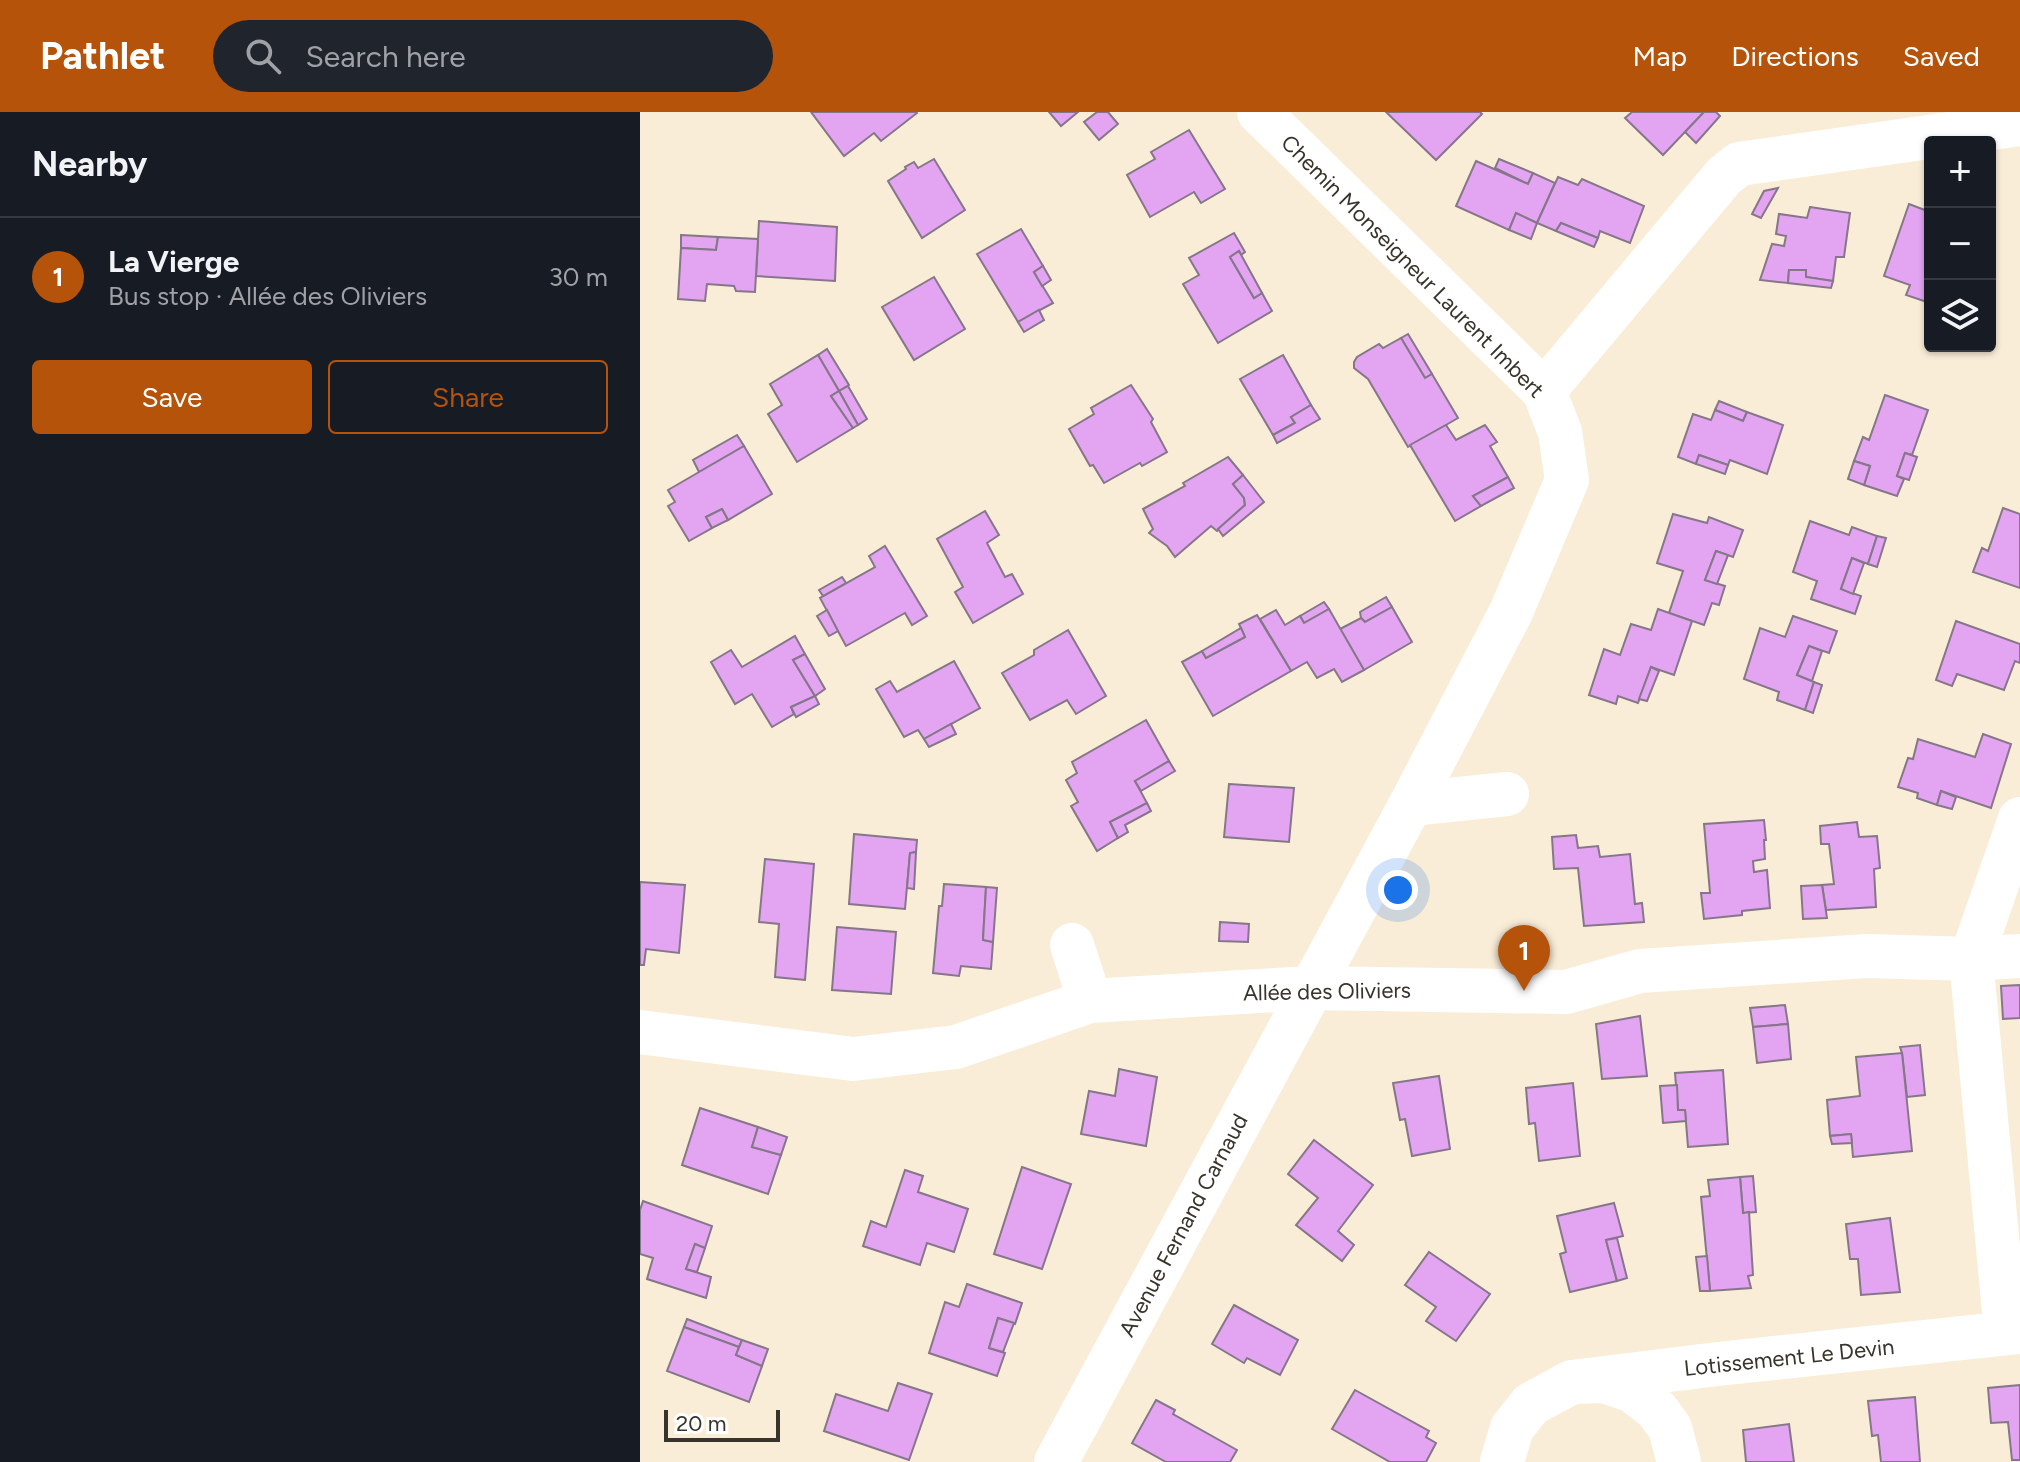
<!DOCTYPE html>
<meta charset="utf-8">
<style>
:root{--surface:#171b24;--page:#20242c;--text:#f1f3f6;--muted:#9ea1a6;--line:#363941;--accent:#b45309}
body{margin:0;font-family:Figtree,sans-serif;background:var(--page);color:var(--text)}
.controls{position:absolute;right:24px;top:24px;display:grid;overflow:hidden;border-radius:8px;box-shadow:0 2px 6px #0004}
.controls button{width:72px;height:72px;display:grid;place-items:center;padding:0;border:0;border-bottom:2px solid var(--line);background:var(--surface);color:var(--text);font:40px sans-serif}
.scale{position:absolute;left:24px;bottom:20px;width:116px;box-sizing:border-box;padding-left:8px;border:4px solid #38332b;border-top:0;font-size:22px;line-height:28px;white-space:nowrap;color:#38332b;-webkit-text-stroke:6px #fff;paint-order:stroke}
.you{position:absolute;left:758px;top:778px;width:28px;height:28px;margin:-20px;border:6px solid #fff;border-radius:50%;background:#1a73e8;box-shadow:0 0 0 12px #1a73e833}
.badge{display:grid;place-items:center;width:52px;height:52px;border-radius:50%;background:var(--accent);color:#fff;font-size:26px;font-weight:700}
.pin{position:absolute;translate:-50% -66px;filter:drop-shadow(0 2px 4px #0008)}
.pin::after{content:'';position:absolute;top:42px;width:28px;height:24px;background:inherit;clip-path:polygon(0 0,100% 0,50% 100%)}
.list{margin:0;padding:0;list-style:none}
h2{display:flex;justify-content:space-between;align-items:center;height:104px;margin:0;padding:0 32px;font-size:34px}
h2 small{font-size:26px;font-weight:400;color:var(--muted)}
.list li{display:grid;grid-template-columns:52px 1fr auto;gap:24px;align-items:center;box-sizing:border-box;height:120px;padding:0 32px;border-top:2px solid var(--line)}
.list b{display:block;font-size:30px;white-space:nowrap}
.list p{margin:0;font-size:26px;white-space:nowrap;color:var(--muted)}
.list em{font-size:26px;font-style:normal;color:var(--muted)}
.actions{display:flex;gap:16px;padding:24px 32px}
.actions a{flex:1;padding:18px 0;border:2px solid var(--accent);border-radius:8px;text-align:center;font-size:28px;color:var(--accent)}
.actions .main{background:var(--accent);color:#fff}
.icon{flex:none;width:44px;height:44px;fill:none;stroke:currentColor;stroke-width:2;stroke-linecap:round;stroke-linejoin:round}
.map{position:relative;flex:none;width:1380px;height:1350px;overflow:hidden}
header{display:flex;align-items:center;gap:48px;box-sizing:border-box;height:112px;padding:0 40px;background:var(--accent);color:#fff}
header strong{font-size:38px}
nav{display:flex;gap:44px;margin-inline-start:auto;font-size:28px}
.search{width:560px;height:72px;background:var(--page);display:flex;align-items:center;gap:20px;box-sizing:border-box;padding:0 28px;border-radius:44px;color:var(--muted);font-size:30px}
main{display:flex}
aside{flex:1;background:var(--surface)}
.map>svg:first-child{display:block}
</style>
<header>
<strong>Pathlet</strong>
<div class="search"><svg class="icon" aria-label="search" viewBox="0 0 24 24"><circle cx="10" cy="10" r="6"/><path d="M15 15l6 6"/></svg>Search here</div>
<nav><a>Map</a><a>Directions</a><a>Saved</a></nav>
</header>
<main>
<aside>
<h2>Nearby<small></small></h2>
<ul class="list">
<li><span class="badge">1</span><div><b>La Vierge</b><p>Bus stop · Allée des Oliviers</p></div><em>30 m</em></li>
</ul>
<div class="actions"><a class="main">Save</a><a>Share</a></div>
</aside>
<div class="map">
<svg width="1380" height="1350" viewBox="0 0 1380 1350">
<rect width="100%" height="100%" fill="#faedd8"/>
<!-- building -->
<g fill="#e3a4f2" stroke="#857789" stroke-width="2">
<polygon points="171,0 276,0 277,1 241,29 234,21 204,44"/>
<polygon points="409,0 438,0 421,14"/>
<polygon points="457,0 468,0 478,12 459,28 444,10"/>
<polygon points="746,0 840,0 842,2 796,48"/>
<polygon points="992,0 1064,0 1023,43 985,6"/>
<polygon points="1064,0 1076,0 1080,4 1056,31 1045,20"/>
<polygon points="549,18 585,77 561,91 554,80 510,105 487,63 515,47 511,40"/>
<polygon points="294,47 325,98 282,126 248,69 266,57 265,55 274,50 278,56"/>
<polygon points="859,47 893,61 888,72 855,56"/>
<polygon points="836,49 888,72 893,61 915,71 897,111 876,101 869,118 816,94"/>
<polygon points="918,65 938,73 942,67 1004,94 990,131 960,119 958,126 921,111 916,119 897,111"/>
<polygon points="1138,76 1121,106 1112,102 1124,79"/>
<polygon points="1269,92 1290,100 1290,191 1266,183 1270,173 1244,164"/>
<polygon points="1170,95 1210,101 1204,145 1196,145 1193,169 1166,165 1166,158 1149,158 1148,171 1120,168 1132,132 1144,134 1146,124 1136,122 1139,102 1167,106"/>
<polygon points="876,101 897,111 891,127 869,118"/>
<polygon points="119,109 197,115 195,169 116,164"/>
<polygon points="921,111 958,126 954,135 916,119"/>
<polygon points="381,117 403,154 394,160 413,191 378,210 337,142"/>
<polygon points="594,121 605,140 601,143 599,139 590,145 614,186 622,181 632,199 578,231 543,172 559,163 549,146"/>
<polygon points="41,123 78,125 76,138 41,136"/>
<polygon points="78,125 118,127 115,180 96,179 94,174 67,172 65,189 38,187 41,136 76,138"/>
<polygon points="599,139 622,181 614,186 590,145"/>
<polygon points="403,154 411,168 402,174 394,160"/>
<polygon points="1149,158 1166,158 1166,165 1193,169 1191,176 1148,171"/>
<polygon points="294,165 325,217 274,248 242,195"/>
<polygon points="399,198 404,208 384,220 378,210"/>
<polygon points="768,222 792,262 785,266 761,226"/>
<polygon points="761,226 785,266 792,262 818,306 768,335 728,267 714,256 714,250 717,245 739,232 743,236"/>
<polygon points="187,237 209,273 199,279 178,243"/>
<polygon points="178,243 199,279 191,284 213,316 157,350 128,302 142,293 130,272"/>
<polygon points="643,243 671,293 651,305 655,311 633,323 600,267"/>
<polygon points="491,273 513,307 511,310 527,340 502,354 500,351 464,371 453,353 450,354 429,317 454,302 451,296"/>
<polygon points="208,274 227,307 218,313 199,279"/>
<polygon points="199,279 218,313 213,316 191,284"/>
<polygon points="1245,283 1288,298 1272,343 1265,341 1257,364 1264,367 1257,384 1224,373 1230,354 1214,349 1223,325 1229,328"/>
<polygon points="1079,289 1107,300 1103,309 1075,298"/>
<polygon points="671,293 680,307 637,331 633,323 655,311 651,305"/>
<polygon points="1075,298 1103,309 1107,300 1143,313 1127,362 1090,348 1088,353 1059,343 1056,352 1038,345 1053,302 1071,308"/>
<polygon points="806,313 816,328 845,313 857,330 850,334 868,365 833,384 841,394 815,409 770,333"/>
<polygon points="97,323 104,334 59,360 53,348"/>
<polygon points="104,334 132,382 88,408 82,397 66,405 72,416 49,429 28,394 35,390 28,378"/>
<polygon points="1265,341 1277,345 1269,368 1257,364"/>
<polygon points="1059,343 1088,353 1085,362 1056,352"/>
<polygon points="588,345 603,363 593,372 604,386 605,393 577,419 571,414 535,445 527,434 509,421 513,417 503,397 545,374 543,371"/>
<polygon points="1214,349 1230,354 1224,373 1208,367"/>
<polygon points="603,363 624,390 583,424 578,417 605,393 604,386 593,372"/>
<polygon points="868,365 874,376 841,394 833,384"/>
<polygon points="1363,396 1380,402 1380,476 1333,460 1342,436 1348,439"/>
<polygon points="82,397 88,408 72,416 66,405"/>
<polygon points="345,399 359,423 347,431 365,465 372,462 383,482 333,511 315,480 323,475 297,427"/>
<polygon points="1033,402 1067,411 1069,405 1103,418 1093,445 1076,439 1065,468 1085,474 1079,493 1072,491 1064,513 1029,501 1043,459 1017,451"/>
<polygon points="1170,409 1209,423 1212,415 1237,424 1228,452 1212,446 1201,477 1221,484 1215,502 1171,487 1177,469 1153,460"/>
<polygon points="1237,424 1246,426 1237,455 1228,452"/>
<polygon points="245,434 287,504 272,513 265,501 206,534 180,486 235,455 229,444"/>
<polygon points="1076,439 1088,443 1077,472 1065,468"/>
<polygon points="1212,446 1224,451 1213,482 1201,477"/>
<polygon points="202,465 206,471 183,484 179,478"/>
<polygon points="746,485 752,495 725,510 721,506 720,500"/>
<polygon points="684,490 689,497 664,511 660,504"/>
<polygon points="752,495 772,530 724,558 700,517 721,506 725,510"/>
<polygon points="689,497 724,558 702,570 694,557 677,566 667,550 651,559 620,507 636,498 645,513 660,504 664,511"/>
<polygon points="1018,497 1052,509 1034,563 1011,555 998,591 978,584 976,592 949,583 964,537 980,543 991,512 1011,518"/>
<polygon points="187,498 198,519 189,524 177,504"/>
<polygon points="617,503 651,559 573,604 542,550 562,539 566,546 605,525 599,512"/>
<polygon points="1153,504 1197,519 1189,541 1169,534 1157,563 1174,570 1165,598 1137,588 1139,580 1104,567 1120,516 1145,525"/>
<polygon points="1316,509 1380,532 1380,551 1375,549 1364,578 1317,562 1312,574 1296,568"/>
<polygon points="601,516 605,525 566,546 562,539"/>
<polygon points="428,518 466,584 436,602 427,588 390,608 362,561 394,543 394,538"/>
<polygon points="155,524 165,542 153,548 175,584 151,595 154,602 132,615 112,582 95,592 71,550 91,538 102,555"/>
<polygon points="1169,534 1182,539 1172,569 1157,563"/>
<polygon points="165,542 185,577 175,584 153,548"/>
<polygon points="314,549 340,596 284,627 278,618 264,625 236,577 250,569 257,580"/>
<polygon points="1011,555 1019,559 1007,589 999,587"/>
<polygon points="1174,570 1182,573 1173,601 1165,598"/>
<polygon points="175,584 179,592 156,605 151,595"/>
<polygon points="506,608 529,649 495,669 507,691 470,710 478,726 457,739 431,694 438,690 426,668 437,661 432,650"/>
<polygon points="311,612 316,622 289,635 284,627"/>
<polygon points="1343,622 1371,632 1351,696 1301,679 1297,693 1277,686 1278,681 1258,675 1268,646 1273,647 1278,627 1335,645"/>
<polygon points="529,649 535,659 501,679 495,669"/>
<polygon points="589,672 654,676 649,730 584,725"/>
<polygon points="1301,679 1316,685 1312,697 1297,693"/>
<polygon points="507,691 511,699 485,713 488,720 478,726 470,710"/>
<polygon points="1124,708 1126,728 1124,728 1125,747 1113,749 1114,760 1127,758 1130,796 1102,799 1102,803 1064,807 1061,781 1070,781 1064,712"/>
<polygon points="1217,710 1219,725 1237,724 1240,756 1234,757 1236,795 1186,798 1182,773 1194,772 1189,732 1181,732 1180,714"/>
<polygon points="214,722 277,728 276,740 270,741 265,797 209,792"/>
<polygon points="936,723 938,736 958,734 960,745 990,742 995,792 1002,791 1004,810 944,814 938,756 914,757 912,725"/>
<polygon points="276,740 274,777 267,776 270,741"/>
<polygon points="125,747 174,752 165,868 135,865 139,812 119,810"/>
<polygon points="0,770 45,773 39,841 6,837 4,853 0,853"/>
<polygon points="304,772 346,775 343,828 353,830 351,857 321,854 319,864 293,861 299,794 302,794"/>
<polygon points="1182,773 1187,806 1163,807 1161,774"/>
<polygon points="346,775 357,776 353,830 343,828"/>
<polygon points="580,810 609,812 608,830 579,829"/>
<polygon points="197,815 256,820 251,882 192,878"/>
<polygon points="1380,873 1380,906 1363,907 1361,874"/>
<polygon points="1145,893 1148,912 1113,915 1110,896"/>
<polygon points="1000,904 1007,964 962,967 956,912"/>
<polygon points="1148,912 1151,947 1117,951 1113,915"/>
<polygon points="1280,933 1285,983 1267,985 1262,941 1260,935"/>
<polygon points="1262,941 1272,1039 1213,1045 1211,1022 1190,1024 1187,988 1220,984 1216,945"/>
<polygon points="479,957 517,965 506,1034 441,1022 449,979 475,984"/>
<polygon points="1083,958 1088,1032 1048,1035 1045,998 1038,998 1035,961"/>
<polygon points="799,964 810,1037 772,1044 765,1007 760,1008 753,971"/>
<polygon points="933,971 940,1044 899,1049 895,1011 889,1012 886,976"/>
<polygon points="1037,973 1038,998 1045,998 1046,1009 1023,1011 1020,974"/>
<polygon points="60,996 118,1015 112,1035 141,1043 128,1082 42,1053"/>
<polygon points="118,1015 147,1025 141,1043 112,1035"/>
<polygon points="1211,1022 1212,1031 1192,1032 1190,1024"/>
<polygon points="674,1028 733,1073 698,1119 714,1133 702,1149 656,1113 678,1086 648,1062"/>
<polygon points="382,1055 431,1072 402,1157 354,1142"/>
<polygon points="265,1058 283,1064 278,1080 328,1097 314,1140 287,1131 280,1153 223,1134 231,1109 246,1115"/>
<polygon points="1113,1064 1116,1100 1103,1101 1100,1065"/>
<polygon points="1100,1065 1103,1101 1109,1100 1113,1163 1108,1164 1111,1176 1070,1179 1061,1085 1070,1084 1068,1068"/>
<polygon points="3,1089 72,1114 65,1136 55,1132 46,1157 71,1165 66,1186 7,1167 13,1146 0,1142 0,1098"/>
<polygon points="974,1091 983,1124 966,1128 977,1169 930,1180 920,1142 926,1140 917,1104"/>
<polygon points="1250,1106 1260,1180 1221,1183 1218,1147 1210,1147 1206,1112"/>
<polygon points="977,1126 987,1166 977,1169 966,1128"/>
<polygon points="55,1132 65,1136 57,1160 46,1157"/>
<polygon points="789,1140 850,1182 816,1229 786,1209 796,1195 765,1173"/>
<polygon points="1067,1144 1070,1179 1060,1179 1056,1145"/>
<polygon points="327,1172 382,1191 375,1212 358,1206 349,1236 365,1241 357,1264 289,1241 305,1190 319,1195"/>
<polygon points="594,1193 658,1228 640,1263 607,1246 604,1251 572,1232"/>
<polygon points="358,1206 374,1211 363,1240 349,1236"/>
<polygon points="47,1207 102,1228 99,1235 44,1215"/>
<polygon points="44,1215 99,1235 96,1243 122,1254 109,1290 27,1259"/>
<polygon points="102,1228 128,1237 122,1254 96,1243"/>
<polygon points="258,1271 292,1282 269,1348 184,1319 196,1282 248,1299"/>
<polygon points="1380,1273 1380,1348 1372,1348 1368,1310 1351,1311 1348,1276"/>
<polygon points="715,1278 789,1319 786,1325 796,1331 786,1350 750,1350 692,1317"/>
<polygon points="1275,1285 1280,1350 1241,1350 1238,1323 1232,1324 1228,1289"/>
<polygon points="516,1288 535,1298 533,1302 597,1338 590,1350 526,1350 492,1331"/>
<polygon points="1149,1312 1154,1350 1106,1350 1103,1318"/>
</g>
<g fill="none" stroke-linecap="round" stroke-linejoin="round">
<!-- minor -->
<g stroke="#fff" stroke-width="44">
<polyline points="904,279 1084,64 1099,52 1380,12"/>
<polyline points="771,692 867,682"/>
<polyline points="432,833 450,889"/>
<polyline points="0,920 213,947 316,935 450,889 671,876 926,880 1000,859 1227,844 1331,847 1380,844"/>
<polyline points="1366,1221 1331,847 1380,707"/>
<polyline points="932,1270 1078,1252 1380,1220"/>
<polyline points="416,1350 771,692 871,500 927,368 920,320 904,279 619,0"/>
<polyline points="862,1350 872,1316 891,1292 932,1270 964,1269 993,1279 1017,1298 1030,1316 1039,1350"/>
</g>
</g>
<g text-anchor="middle" stroke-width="8" stroke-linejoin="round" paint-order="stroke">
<!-- street labels -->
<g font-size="22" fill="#38332b" stroke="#fff">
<text transform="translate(773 154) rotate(45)" y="8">Chemin Monseigneur Laurent Imbert</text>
<text transform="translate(687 879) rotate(-1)" y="8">Allée des Oliviers</text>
<text transform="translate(543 1113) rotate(-62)" y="8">Avenue Fernand Carnaud</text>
<text transform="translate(1149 1245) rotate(-6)" y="8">Lotissement Le Devin</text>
</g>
</g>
</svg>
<div class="controls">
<button>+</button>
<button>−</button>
<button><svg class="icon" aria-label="layers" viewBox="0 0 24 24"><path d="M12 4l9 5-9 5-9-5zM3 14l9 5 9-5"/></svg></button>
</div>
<div class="scale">20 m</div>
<div class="you"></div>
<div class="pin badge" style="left:884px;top:879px">1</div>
</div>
</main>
